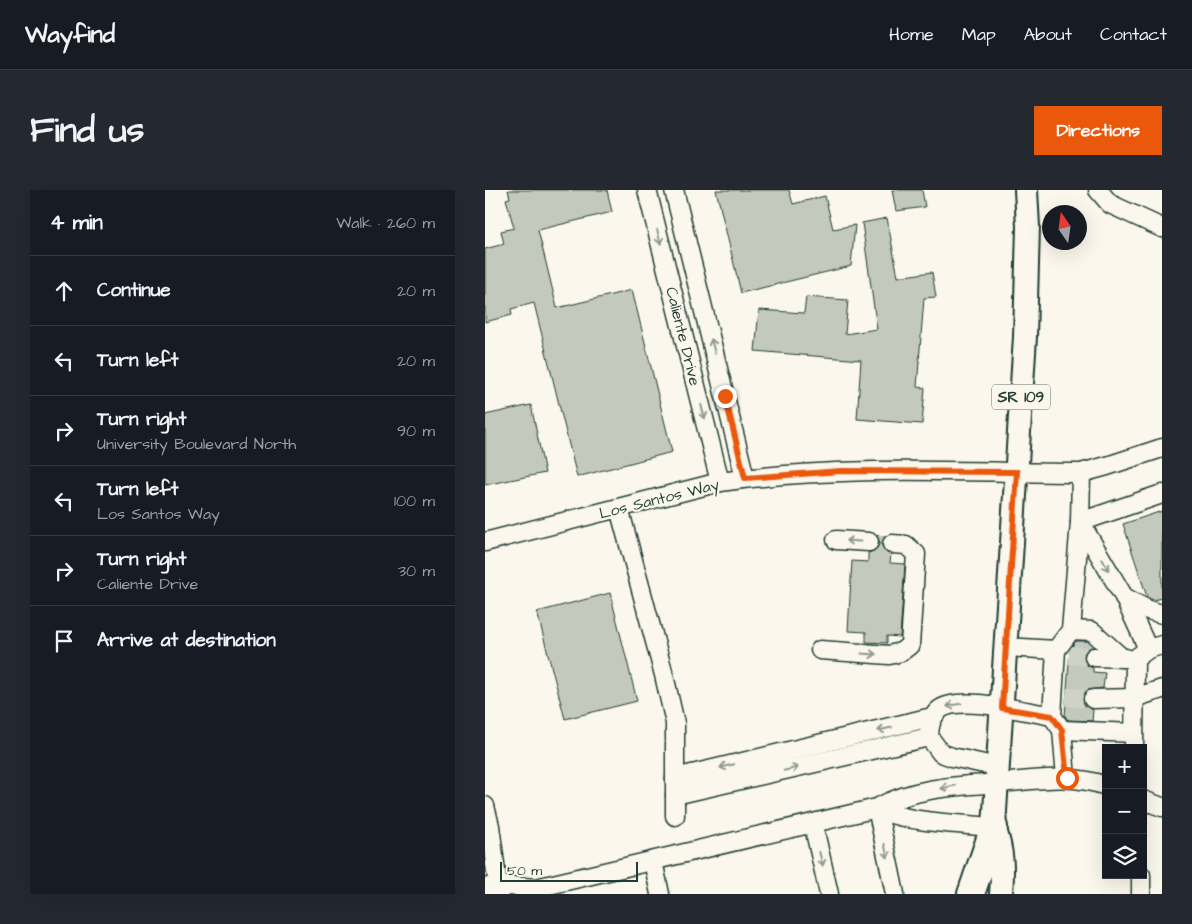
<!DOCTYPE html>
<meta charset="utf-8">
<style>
:root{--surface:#171b24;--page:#242831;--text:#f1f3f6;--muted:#9ea1a6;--line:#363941;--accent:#ea580c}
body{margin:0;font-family:"Architects Daughter",sans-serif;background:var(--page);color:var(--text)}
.controls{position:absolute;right:15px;bottom:15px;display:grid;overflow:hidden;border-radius:0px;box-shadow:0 5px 20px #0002}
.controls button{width:45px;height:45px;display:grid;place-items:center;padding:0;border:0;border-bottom:1px solid var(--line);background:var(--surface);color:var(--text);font:25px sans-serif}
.compass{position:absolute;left:557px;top:15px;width:45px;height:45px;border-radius:50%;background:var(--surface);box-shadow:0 5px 20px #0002;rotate:347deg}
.scale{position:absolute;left:15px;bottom:12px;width:138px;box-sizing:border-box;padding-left:5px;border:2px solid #1f3d34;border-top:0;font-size:14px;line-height:18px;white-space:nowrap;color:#1f3d34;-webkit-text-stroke:4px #fbf7ec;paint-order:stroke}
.stop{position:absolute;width:15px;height:15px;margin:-11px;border:4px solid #ea580c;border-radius:50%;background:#fff}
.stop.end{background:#ea580c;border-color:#fff;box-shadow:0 1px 5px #0008}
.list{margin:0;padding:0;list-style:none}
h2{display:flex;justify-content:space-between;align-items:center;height:65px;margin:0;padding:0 20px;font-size:21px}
h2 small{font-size:16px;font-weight:400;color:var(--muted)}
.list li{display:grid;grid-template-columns:32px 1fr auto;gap:15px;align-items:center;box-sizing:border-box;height:70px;padding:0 20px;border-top:1px solid var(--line)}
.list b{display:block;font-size:19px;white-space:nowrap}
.list p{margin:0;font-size:16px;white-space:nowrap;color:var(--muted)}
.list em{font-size:16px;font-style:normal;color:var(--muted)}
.icon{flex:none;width:28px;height:28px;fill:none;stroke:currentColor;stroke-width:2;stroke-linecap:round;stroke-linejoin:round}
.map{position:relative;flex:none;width:677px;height:704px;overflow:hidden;border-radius:0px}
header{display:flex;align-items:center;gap:30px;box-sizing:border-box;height:70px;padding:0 25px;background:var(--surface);border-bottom:1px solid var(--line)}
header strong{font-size:24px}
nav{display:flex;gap:28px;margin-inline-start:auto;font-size:18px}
.intro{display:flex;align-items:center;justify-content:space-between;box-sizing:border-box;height:120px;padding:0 30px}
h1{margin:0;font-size:35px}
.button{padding:12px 22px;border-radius:0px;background:var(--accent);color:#fff;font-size:18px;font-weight:700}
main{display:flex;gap:30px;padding:0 30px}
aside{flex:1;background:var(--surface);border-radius:0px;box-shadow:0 5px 20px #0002}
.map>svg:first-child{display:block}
</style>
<header>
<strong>Wayfind</strong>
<nav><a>Home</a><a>Map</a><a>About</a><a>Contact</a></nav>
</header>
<div class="intro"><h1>Find us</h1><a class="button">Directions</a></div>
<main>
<aside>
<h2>4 min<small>Walk · 260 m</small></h2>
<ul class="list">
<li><svg class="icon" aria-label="ahead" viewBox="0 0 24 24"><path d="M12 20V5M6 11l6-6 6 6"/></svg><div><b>Continue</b></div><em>20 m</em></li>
<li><svg class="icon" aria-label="left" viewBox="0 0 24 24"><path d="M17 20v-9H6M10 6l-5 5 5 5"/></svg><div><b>Turn left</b></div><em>20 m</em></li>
<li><svg class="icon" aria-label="right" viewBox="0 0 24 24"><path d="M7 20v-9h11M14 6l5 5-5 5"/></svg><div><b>Turn right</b><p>University Boulevard North</p></div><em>90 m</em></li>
<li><svg class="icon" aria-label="left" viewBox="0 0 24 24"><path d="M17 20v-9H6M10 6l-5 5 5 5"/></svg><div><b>Turn left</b><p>Los Santos Way</p></div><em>100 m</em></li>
<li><svg class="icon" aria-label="right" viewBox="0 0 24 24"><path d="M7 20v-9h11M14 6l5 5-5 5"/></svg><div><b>Turn right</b><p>Caliente Drive</p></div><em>30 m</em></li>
<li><svg class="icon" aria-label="arrive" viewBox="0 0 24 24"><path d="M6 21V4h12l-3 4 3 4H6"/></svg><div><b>Arrive at destination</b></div></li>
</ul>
</aside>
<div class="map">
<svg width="677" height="704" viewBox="0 0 677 704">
<rect width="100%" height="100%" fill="#fbf7ec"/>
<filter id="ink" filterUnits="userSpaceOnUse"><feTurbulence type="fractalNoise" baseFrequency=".02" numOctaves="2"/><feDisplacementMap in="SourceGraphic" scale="10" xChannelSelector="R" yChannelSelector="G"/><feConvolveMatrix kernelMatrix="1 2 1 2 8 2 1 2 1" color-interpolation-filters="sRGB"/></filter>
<g filter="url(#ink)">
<!-- building -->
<g fill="#c4c9be" stroke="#1f3d34">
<polygon points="23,0 122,0 127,22 53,40 72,118 147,100 187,262 92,287 49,113 26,119 27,125 0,132 0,59 19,54 16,41 29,38 21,9 25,8"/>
<polygon points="231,0 304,0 308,14 340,6 348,39 370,35 366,76 256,103"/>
<polygon points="407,0 437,0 440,17 411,21"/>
<polygon points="402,28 413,87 447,82 451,107 439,108 432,197 440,198 437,234 372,229 376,170 270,161 274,120 319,123 321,107 363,110 360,144 392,139 377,33"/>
<polygon points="46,215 60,283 0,295 0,225"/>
<polygon points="677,321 677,408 668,410 662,407 638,334"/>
<polygon points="391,345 401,346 396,354 401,362 406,364 405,373 420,374 415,447 402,446 402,453 381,452 381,442 363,441 367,371 383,372 383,363 389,361 395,353"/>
<polygon points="125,403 152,511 80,529 52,422"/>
<polygon points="591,451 603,451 608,457 604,458 600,462 599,472 603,476 608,478 608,482 620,483 618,498 603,500 598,504 597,510 599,515 608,520 607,531 583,530 580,526 585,459"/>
</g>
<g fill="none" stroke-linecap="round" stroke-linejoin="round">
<!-- minor-tunnel -->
<g stroke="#cfd2c7" stroke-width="18" stroke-dasharray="18 9" stroke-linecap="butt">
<polyline points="584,465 609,467"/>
<polyline points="581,507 608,509"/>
</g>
<defs>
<g id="minor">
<polyline points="162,0 235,292"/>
<polyline points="189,0 260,288"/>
<polyline points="613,0 625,14 677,38"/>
<polyline points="134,318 179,485 190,533 190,626"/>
<polyline points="351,350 384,352"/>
<path d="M0,352L235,292C354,275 476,282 596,283L622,276L677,258"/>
<polyline points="639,407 663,420 677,424"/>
<polyline points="586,440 607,441 637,468"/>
<polyline points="521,457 571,460"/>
<polyline points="663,459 639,407 595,332 677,304"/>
<polyline points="335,460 404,465 416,462 425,455 431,364 421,355 407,354"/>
<polyline points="609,467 641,468"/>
<polyline points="608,509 649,508 677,499"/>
<polyline points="577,540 649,543"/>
<polyline points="649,558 650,469 663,459 677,455"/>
<path d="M513,577L467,567L456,563L444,547C444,537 446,527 454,520C473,504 543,522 567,526"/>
<polyline points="190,588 447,527"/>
<polyline points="581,588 577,540 567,526 571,460 586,440 595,332 596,283"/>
<polyline points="190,605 444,547"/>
<polyline points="658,610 677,617"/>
<polyline points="0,616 5,636 14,704"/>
<path d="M392,618C420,633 476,634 509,637"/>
<polyline points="392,618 410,704"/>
<polyline points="328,633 344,704"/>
<polyline points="168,671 175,704"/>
<polyline points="656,685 656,704"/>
<path d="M0,698L12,695L51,698L392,618C430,597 473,596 515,593C551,590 586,583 621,596"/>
</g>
<g id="major">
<path d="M509,637C518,662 518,679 516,704"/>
<polyline points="504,655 509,637 540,147 543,37 541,0"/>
</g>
<polyline id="highway" points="486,704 509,637"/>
</defs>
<!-- minor casing -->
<use href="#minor" stroke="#1f3d34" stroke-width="21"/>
<!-- major casing -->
<use href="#major" stroke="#1f3d34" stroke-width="26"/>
<!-- highway casing -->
<use href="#highway" stroke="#1f3d34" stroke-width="30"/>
<!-- minor -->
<use href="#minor" stroke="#fbf7ec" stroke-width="18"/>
<!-- major -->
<use href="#major" stroke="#fbf7ec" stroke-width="22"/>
<!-- highway -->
<use href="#highway" stroke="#fbf7ec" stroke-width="26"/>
</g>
<!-- one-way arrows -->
<defs><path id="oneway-shaft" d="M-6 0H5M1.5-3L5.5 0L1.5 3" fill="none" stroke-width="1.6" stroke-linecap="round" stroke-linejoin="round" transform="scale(1.25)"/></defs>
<g stroke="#8d9a90">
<use href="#oneway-shaft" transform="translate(174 47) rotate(76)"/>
<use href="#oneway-shaft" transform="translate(228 156) rotate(-104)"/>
<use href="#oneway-shaft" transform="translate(218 222) rotate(76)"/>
<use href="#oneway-shaft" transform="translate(368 351) rotate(-176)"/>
<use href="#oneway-shaft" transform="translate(620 374) rotate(61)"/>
<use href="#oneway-shaft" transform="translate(384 464) rotate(4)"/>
<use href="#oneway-shaft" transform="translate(469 515) rotate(168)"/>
<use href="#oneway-shaft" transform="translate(400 539) rotate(167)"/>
<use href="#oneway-shaft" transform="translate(242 576) rotate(167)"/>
<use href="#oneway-shaft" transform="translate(306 579) rotate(-13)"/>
<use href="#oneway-shaft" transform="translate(463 597) rotate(169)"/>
<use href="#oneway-shaft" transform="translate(401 661) rotate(78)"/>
<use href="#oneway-shaft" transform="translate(336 669) rotate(77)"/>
</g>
</g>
<g fill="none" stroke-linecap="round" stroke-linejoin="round" filter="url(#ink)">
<!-- route -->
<polyline stroke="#ea580c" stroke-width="6" points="240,206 260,288 356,281 532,282 517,518 567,526 577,540 582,588"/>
</g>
<g text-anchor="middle" stroke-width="4.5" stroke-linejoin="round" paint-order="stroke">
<!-- shield labels -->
<rect fill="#fbf7ec" stroke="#61756b" stroke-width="1" x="507" y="194.5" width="58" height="25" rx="4"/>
<g font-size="15" font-weight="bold" fill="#1f3d34">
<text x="536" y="212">SR 109</text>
</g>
<!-- street labels -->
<g font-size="16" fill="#1f3d34" stroke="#fbf7ec">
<text transform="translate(199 146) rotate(76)" y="6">Caliente Drive</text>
<text transform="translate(174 308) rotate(-14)" y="6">Los Santos Way</text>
</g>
</g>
</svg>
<div class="controls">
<button>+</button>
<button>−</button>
<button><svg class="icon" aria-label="layers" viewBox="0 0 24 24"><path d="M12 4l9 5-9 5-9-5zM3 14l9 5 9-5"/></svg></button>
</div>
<svg class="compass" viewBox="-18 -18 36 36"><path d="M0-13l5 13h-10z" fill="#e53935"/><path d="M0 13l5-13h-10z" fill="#9ea1a6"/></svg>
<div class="scale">50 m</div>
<div class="stop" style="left:582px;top:588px"></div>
<div class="stop end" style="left:240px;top:206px"></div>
</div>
</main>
